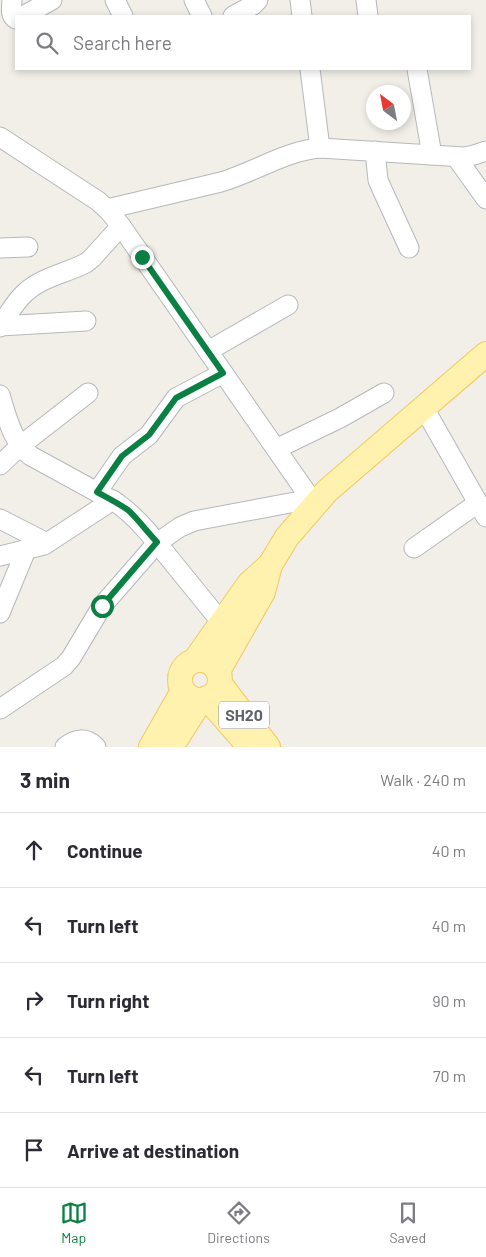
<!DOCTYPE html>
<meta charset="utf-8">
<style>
:root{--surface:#fff;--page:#f7f7f7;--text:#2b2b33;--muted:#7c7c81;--line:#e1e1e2;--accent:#0b8043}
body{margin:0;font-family:Barlow,sans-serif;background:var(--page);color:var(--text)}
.compass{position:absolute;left:366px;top:85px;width:45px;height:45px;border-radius:50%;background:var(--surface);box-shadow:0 2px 8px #0003;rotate:328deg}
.stop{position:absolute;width:15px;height:15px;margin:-11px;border:4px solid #0b8043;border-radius:50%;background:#fff}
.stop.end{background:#0b8043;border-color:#fff;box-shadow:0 1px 5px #0008}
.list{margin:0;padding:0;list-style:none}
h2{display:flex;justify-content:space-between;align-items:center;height:65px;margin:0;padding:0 20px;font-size:21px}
h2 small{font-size:16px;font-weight:400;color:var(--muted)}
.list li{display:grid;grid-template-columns:32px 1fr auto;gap:15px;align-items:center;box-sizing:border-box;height:75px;padding:0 20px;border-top:1px solid var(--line)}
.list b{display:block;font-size:19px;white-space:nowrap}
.list em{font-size:16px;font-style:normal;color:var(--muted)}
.icon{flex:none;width:28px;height:28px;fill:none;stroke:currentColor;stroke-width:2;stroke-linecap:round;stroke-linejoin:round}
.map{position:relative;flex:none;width:486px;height:747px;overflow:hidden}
.search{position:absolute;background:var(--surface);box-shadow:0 2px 8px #0003;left:15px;right:15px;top:15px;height:55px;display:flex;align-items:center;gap:12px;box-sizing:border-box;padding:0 18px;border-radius:0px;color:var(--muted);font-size:19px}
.sheet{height:440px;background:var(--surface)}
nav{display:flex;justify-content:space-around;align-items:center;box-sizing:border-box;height:70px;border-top:1px solid var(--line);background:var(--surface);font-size:14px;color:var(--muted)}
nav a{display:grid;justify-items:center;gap:2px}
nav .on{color:var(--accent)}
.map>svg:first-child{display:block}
</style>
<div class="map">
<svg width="486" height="747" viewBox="0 0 486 747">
<rect width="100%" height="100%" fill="#f1efe8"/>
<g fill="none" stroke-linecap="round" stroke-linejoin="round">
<defs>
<g id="minor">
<path d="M12,0C12,7 9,15 16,19"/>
<polyline points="115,0 123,16"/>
<polyline points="194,0 202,16"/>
<polyline points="300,0 302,16"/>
<polyline points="366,0 368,16"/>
<polyline points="23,16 52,0"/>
<polyline points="233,16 253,5 258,0"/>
<polyline points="310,69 320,148"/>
<polyline points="417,69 432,155"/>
<polyline points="0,137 98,201 109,211 121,226 315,505"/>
<polyline points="375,151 378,180 381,187 409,248"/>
<polyline points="456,157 486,199"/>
<path d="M107,209L221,182C255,172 285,151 320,148L464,157L474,155L486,151"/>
<polyline points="0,248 28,247"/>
<polyline points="0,326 86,321"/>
<path d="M0,327C8,315 15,301 26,292C42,277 67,273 86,263L92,258L121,226"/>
<polyline points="208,351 288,305"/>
<path d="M0,395C7,417 12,442 31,456L117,503C138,518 154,539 170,559C188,581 205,602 222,623"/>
<polyline points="424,408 486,517"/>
<polyline points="276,449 340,418 384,393"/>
<polyline points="0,465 20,446 88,393"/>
<polyline points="97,492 122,456 149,435 176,398 223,373"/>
<polyline points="0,519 47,543"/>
<polyline points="414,548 478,503"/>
<polyline points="0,556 44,545 113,500"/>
<polyline points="0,613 26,550"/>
<polyline points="0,709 64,666 71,658 102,606 157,543 180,527 194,521 311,499"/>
<path d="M65,747C76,738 86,737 96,747"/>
</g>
<g id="major">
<polyline points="196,659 249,584 270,565 287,537 327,491 486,354"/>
<circle cx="200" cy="680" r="20"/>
<polyline points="218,671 263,592 270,565"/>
<polyline points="220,684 268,747"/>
<polyline points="207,698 249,746"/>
<polyline points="151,747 183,691"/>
<polyline points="171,747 201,700"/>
</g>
</defs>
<!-- minor casing -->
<use href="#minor" stroke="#b5b8bc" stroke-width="21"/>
<!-- major casing -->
<use href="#major" stroke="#f2c960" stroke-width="26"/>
<!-- minor -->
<use href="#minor" stroke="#fff" stroke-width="19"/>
<!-- major -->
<use href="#major" stroke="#fff2af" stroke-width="24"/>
</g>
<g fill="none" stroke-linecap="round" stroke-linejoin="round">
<!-- route -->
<path stroke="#0b8043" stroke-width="6" d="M102,606L157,542C147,532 139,520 128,510C118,503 108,498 97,492L122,456L149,435L176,398L223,373L142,257"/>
</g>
<g text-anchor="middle" stroke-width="4" stroke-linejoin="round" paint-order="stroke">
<!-- shield labels -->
<rect fill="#fff" stroke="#8f9295" stroke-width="1" x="219" y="701.5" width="50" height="27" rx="4"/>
<g font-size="16" font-weight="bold" fill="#5f6368">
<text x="244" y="721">SH20</text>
</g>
</g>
</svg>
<svg class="compass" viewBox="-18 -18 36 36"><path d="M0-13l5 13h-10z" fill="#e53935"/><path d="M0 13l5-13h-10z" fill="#7c7c81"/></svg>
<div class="stop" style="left:102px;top:606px"></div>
<div class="stop end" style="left:142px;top:257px"></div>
<div class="search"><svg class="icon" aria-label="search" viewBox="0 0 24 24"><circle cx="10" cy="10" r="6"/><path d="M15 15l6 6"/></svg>Search here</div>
</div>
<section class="sheet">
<h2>3 min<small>Walk · 240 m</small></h2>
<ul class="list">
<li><svg class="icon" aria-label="ahead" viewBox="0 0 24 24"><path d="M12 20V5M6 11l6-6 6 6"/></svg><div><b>Continue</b></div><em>40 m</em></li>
<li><svg class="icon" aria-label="left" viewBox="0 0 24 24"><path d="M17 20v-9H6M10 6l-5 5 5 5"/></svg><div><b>Turn left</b></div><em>40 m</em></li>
<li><svg class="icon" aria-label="right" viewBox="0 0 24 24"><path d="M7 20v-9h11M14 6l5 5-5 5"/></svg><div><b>Turn right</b></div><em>90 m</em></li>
<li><svg class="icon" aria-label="left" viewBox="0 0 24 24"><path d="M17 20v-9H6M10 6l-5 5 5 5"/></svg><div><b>Turn left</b></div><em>70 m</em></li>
<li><svg class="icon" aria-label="arrive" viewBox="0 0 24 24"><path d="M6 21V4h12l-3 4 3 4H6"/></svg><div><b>Arrive at destination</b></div></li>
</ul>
</section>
<nav>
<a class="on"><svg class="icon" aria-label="map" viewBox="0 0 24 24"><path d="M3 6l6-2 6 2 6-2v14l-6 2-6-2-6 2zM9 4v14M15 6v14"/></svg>Map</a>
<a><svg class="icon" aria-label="directions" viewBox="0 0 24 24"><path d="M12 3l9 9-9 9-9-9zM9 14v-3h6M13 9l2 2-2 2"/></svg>Directions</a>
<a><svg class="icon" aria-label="saved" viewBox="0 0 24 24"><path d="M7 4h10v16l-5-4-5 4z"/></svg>Saved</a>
</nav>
